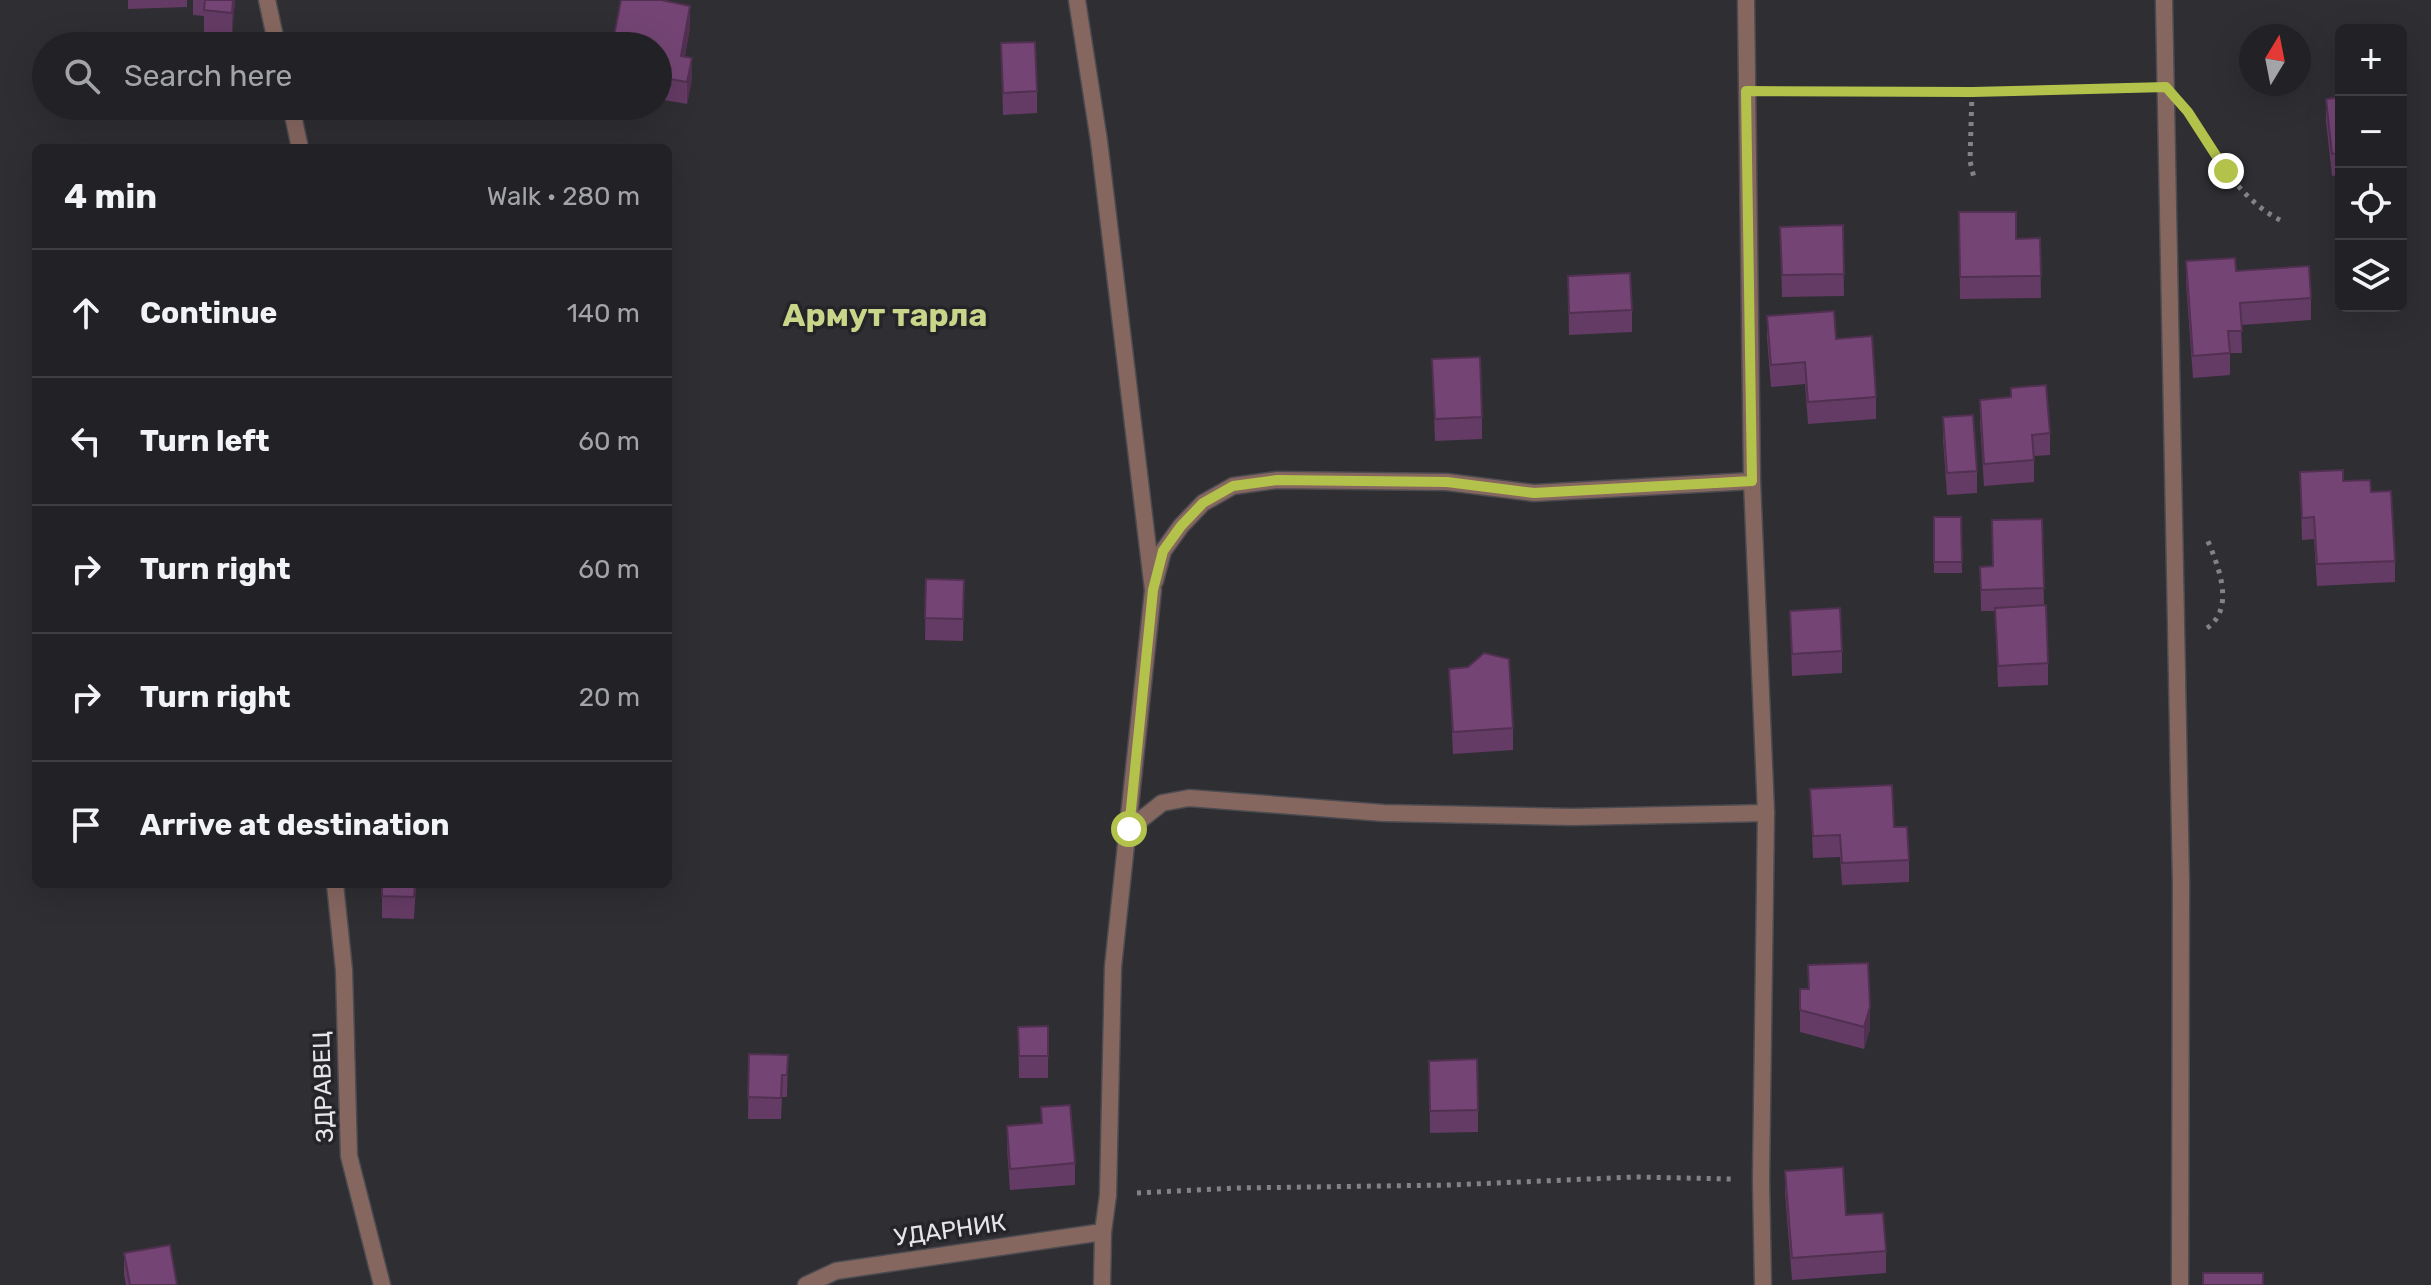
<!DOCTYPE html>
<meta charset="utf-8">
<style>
:root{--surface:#222226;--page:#2e2f32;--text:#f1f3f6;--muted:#a2a4a7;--line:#3f3f43}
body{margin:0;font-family:Rubik,sans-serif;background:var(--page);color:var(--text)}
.controls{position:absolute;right:24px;top:24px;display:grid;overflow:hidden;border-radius:12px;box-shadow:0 8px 32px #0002}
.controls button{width:72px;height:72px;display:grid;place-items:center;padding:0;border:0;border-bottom:2px solid var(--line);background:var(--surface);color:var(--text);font:40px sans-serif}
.compass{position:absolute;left:2239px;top:24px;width:72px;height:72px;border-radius:50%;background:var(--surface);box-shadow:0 8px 32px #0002;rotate:10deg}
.stop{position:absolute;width:24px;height:24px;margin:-18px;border:6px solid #b3c24b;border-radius:50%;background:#fff}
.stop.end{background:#b3c24b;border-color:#fff;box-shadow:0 2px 8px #0008}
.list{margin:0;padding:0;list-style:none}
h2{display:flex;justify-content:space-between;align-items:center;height:104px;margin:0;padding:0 32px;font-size:34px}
h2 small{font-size:26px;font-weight:400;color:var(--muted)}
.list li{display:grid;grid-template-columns:52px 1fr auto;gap:24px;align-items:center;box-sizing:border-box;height:128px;padding:0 32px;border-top:2px solid var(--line)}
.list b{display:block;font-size:30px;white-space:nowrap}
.list em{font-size:26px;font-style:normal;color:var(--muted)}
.icon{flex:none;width:44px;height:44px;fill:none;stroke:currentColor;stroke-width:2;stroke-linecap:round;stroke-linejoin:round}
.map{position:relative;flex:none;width:2431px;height:1285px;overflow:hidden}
.search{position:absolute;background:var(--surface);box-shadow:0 8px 32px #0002;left:32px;top:32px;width:640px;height:88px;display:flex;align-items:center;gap:20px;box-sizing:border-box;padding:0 28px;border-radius:44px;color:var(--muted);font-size:30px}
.panel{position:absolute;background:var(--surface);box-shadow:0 8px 32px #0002;left:32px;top:144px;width:640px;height:744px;border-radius:12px}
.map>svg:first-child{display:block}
</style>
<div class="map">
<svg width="2431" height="1285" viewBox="0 0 2431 1285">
<rect width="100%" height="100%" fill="#2e2e33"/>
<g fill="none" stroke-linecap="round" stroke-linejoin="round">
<defs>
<g id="minor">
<polyline points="267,0 277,46"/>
<polyline points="1077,0 1099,141 1153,590 1113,967 1108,1195 1103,1232 1102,1285"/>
<polyline points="1746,0 1752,481 1766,813 1761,1180 1763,1285"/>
<polyline points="2164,0 2181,884 2180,1285"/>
<polyline points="291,106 300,148"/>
<polyline points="1155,581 1163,551 1181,526 1203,503 1233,486 1277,480 1447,482 1534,493 1752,481"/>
<polyline points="1129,829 1162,803 1189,798 1384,813 1572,817 1766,813"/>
<polyline points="335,884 344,970 349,1156 382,1285"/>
<polyline points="806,1285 836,1271 1103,1232"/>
</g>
</defs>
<!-- minor casing -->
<use href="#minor" stroke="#4b4b50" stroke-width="19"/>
<!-- path -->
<g stroke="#838387" stroke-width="5" stroke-dasharray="4 6" stroke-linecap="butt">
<polyline points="1775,91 1972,92 2137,87"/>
<polyline points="1972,92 1970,161 1974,178"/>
<path d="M2198,129C2220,163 2243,201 2280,220"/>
<path d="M2207,628C2236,608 2218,565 2207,539"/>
<polyline points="1137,1193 1238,1188 1450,1185 1635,1177 1731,1179"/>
</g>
<!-- minor -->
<use href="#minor" stroke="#866760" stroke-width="16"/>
</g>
<!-- wall -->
<g fill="#643b64">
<polygon points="128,0 187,0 187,7 128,9"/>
<polygon points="193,0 235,0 232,35 204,32 204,16 193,15"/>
<polygon points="690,27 685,56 692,79 687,104 658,99 658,46"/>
<polygon points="1001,43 1037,91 1037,113 1003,115"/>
<polygon points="2341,97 2341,175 2332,176 2326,121 2326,99"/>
<polygon points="1959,212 2016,239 2040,238 2041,298 1960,299"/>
<polygon points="1843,225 1844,296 1782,297 1780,227"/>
<polygon points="2186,261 2236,271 2311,298 2311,320 2241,325 2242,353 2230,353 2230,375 2193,378 2186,283"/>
<polygon points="1568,276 1632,310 1632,332 1569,335"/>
<polygon points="1767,316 1836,339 1876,397 1876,419 1808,424 1805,384 1771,387 1767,338"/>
<polygon points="1432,359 1482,417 1482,439 1435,441"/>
<polygon points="1980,400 2050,433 2050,455 2034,456 2034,482 1984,486 1980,422"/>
<polygon points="1943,417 1977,471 1977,493 1947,495 1943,439"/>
<polygon points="2300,472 2371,492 2395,561 2395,582 2317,586 2314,539 2302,540"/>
<polygon points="1934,517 1961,517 1962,573 1934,573"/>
<polygon points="2042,519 2044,605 2048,663 2048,685 1998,687 1995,611 1981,611 1980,567 1992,566"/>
<polygon points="926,579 964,580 963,641 925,640"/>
<polygon points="1790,611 1842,651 1842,673 1792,676"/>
<polygon points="1468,667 1513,728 1513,750 1453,754 1449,669"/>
<polygon points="1810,789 1894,827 1909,860 1909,882 1842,885 1840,857 1813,858"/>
<polygon points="382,884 416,884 414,919 382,918"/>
<polygon points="1808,965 1870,1029 1864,1049 1800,1032 1800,989 1808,989"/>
<polygon points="1048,1026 1048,1078 1019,1078 1018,1027"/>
<polygon points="749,1054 788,1055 787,1097 782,1097 781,1119 748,1119"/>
<polygon points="1429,1061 1478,1110 1478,1132 1430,1133"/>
<polygon points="1041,1107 1075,1163 1075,1185 1010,1190 1007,1148 1007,1126 1041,1123"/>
<polygon points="1785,1171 1846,1215 1886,1251 1886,1273 1792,1280 1785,1193"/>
<polygon points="124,1253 177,1285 126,1285 124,1275"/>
</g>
<!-- shaded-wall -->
<g fill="#513051">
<polygon points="233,0 235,0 232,35 232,13"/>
<polygon points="690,6 690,27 681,78 681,56"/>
<polygon points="692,58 692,79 687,104 687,82"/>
<polygon points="1870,1007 1870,1029 1864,1049 1864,1027"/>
</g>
<!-- building -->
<g fill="#744574" stroke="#513051" stroke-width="2">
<polygon points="205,0 233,0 232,13 204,10"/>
<polygon points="621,0 661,0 690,6 681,56 692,58 687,82 658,77 658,46 612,46"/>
<polygon points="1035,42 1037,91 1003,93 1001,43"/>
<polygon points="2341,97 2341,153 2332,154 2326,99"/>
<polygon points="1959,212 2016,212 2016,239 2040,238 2041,276 1960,277"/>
<polygon points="1843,225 1844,274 1782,275 1780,227"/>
<polygon points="2235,258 2236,271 2309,266 2311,298 2240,303 2242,331 2228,331 2230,353 2193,356 2186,261"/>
<polygon points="1630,273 1632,310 1569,313 1568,276"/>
<polygon points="1834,311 1836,339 1872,336 1876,397 1808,402 1805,362 1771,365 1767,316"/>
<polygon points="1480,357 1482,417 1435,419 1432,359"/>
<polygon points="2046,385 2050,433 2032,435 2034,460 1984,464 1980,400 2011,397 2011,388"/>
<polygon points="1973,415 1977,471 1947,473 1943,417"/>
<polygon points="2343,470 2343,481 2370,480 2371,492 2391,491 2395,561 2317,564 2314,517 2302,518 2300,472"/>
<polygon points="1934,517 1961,517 1962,562 1934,562"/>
<polygon points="2042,519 2044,588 1981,590 1980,567 1993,566 1992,520"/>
<polygon points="926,579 964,580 963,619 925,618"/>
<polygon points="2046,605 2048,663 1998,666 1995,608"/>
<polygon points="1840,608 1842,651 1792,654 1790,611"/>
<polygon points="1484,653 1509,659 1513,728 1453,732 1449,669 1468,667"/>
<polygon points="1892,785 1894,827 1907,827 1909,860 1842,863 1840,835 1813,836 1810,789"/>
<polygon points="382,884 415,884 414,897 382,896"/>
<polygon points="1868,963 1870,1007 1864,1027 1800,1010 1800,989 1809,989 1808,965"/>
<polygon points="1048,1026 1048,1056 1019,1056 1018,1027"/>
<polygon points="749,1054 788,1055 787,1075 782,1075 781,1098 748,1097"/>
<polygon points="1477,1059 1478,1110 1430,1111 1429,1061"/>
<polygon points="1070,1105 1075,1163 1010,1169 1007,1126 1042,1123 1041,1107"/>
<polygon points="1843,1167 1846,1215 1883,1213 1886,1251 1792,1258 1785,1171"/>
<polygon points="170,1245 177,1285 130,1285 124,1253"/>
<rect x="2203" y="1273" width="60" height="12"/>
</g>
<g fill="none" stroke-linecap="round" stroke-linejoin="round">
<!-- route -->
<polyline stroke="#b3c24b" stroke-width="10" points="1129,829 1153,590 1163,551 1181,526 1203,503 1233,486 1277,480 1447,482 1534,493 1752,481 1746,91 1972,92 2166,87 2188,112 2226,171"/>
</g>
<g text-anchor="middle" stroke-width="7" stroke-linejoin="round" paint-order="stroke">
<!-- street labels -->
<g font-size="24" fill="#e5e5e8" stroke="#242429">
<text transform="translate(323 1087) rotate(-92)" y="8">ЗДРАВЕЦ</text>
<text transform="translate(950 1230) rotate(-8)" y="8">УДАРНИК</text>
</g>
<!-- district labels -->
<g font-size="32" font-weight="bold" fill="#c9d589" stroke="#242429">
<text x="885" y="326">Армут тарла</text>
</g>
</g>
</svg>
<div class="controls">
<button>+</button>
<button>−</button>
<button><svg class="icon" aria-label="locate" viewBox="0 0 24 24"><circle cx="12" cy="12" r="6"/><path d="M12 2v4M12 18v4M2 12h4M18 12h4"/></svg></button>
<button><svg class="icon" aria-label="layers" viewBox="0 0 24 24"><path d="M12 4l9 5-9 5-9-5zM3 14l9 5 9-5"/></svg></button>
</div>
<svg class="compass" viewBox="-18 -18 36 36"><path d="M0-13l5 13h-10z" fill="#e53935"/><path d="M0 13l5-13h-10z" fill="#a2a4a7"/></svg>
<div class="stop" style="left:1129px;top:829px"></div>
<div class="stop end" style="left:2226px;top:171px"></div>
<div class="search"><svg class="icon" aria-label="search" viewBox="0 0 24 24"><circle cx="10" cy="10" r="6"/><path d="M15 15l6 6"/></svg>Search here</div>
<section class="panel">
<h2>4 min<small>Walk · 280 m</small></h2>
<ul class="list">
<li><svg class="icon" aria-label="ahead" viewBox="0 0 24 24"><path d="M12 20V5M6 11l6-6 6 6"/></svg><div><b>Continue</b></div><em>140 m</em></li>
<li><svg class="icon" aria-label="left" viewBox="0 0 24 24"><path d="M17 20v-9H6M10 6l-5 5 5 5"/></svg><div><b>Turn left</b></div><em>60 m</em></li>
<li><svg class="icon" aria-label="right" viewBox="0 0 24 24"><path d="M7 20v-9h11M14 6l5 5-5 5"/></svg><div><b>Turn right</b></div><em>60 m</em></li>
<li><svg class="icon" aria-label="right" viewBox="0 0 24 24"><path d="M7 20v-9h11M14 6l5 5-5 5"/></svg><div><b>Turn right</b></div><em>20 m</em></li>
<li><svg class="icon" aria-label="arrive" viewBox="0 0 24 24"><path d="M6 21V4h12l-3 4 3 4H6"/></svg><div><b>Arrive at destination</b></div></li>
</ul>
</section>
</div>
